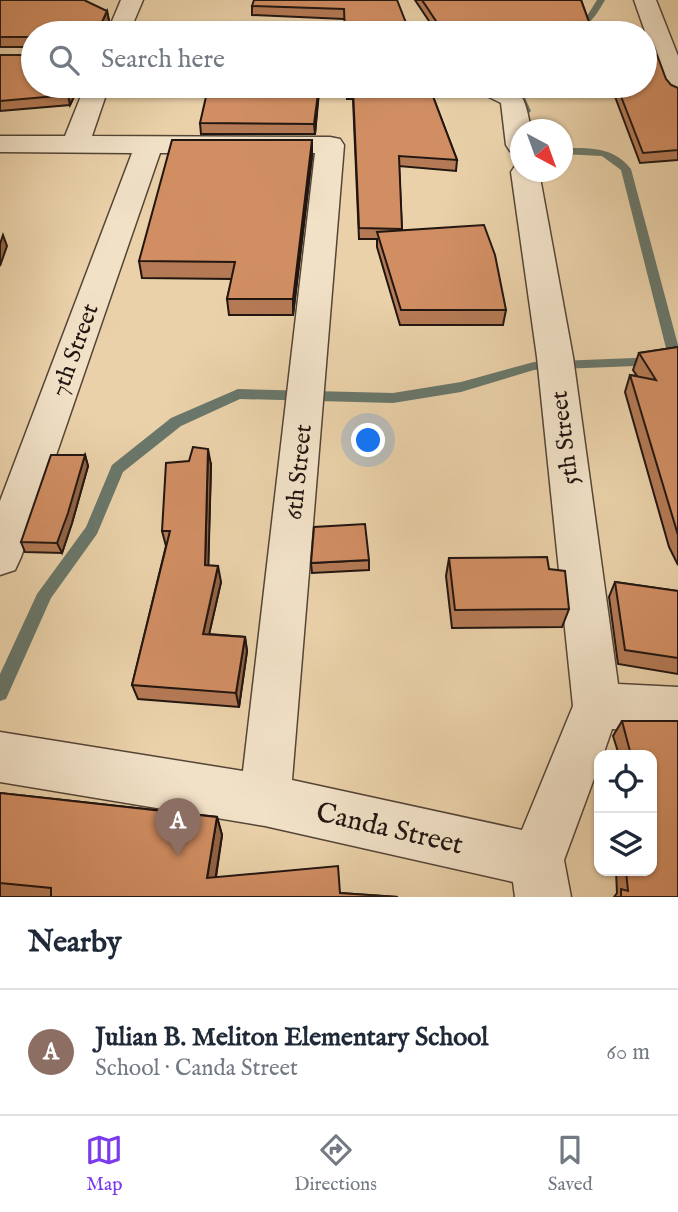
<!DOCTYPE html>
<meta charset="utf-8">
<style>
:root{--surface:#fff;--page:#f2f2f3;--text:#1f2937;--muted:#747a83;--line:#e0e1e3;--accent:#7c3aed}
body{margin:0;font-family:"IM FELL English",serif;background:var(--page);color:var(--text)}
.controls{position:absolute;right:21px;bottom:21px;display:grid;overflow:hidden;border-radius:14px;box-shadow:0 2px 5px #0004}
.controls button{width:63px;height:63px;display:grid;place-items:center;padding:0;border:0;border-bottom:2px solid var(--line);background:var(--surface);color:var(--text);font:35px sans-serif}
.compass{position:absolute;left:510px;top:119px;width:63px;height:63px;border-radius:50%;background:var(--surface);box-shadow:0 2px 5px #0004;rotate:139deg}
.you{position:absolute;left:369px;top:441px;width:24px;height:24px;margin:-18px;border:5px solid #fff;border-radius:50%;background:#1a73e8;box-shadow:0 0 0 10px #1a73e833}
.badge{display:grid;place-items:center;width:46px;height:46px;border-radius:50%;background:var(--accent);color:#fff;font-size:23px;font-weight:700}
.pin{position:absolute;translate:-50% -58px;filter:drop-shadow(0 2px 4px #0008)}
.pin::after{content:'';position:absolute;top:37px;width:24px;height:21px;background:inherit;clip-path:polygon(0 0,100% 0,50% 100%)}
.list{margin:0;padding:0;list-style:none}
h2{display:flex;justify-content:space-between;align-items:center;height:91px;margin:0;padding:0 28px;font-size:30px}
h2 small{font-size:23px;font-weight:400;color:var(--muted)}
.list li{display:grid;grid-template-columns:46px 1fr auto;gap:21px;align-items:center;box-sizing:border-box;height:126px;padding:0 28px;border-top:2px solid var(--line)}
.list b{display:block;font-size:26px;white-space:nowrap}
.list p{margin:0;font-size:23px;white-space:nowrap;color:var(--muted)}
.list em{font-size:23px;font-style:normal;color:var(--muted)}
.icon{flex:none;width:38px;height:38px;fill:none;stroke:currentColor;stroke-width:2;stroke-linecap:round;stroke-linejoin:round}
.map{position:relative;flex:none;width:678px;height:897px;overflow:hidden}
.search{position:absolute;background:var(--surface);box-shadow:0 2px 5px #0004;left:21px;right:21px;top:21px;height:77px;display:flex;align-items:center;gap:18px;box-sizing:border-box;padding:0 24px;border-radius:38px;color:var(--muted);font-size:26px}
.sheet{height:217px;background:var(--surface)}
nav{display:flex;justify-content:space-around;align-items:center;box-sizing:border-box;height:98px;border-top:2px solid var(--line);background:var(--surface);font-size:19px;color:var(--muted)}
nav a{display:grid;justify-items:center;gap:4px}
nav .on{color:var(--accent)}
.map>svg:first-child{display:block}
</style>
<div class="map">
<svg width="678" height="897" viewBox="0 0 678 897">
<rect width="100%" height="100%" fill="#ead1a9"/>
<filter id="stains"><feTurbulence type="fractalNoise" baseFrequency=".00286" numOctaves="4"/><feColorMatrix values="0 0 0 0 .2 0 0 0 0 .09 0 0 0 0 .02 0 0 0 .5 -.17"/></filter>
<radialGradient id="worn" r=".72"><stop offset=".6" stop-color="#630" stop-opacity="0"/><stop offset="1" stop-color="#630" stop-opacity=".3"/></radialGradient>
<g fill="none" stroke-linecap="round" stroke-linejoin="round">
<!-- stream -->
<g fill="#69776b" fill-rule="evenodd">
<path d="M597,0H605C597,14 588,30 570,30V26L587,16Z"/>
<polygon points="497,86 509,86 522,91 531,111 529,113 523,113 515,95"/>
<path d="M562,148C589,148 613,146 631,169L678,345V357L661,365L534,370L461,392L393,403L240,399L181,426L123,472L97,534L51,598L6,699L0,701V674L37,594L86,527L112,465L171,418L238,389L393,393L461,382L534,362L659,357L667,352L621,170L602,156L562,154Z"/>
</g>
<defs>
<g id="minor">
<polygon points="121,0 143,0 129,33 107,33"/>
<polygon points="634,0 656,0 678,56 678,96 669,93 665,88"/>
<polygon points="85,86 109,86 92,136 330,137 340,139 344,145 292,780 522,830 573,706 537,357 511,172 515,166 520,165 520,172 539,172 573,357 618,684 678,687 678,733 612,729 603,755 599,755 599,765 564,860 571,897 515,897 513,882 265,826 0,782 0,732 243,771 315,153 160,153 21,557 15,570 0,575 0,501 132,153 0,152 0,136 65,136"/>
<path d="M474,86C518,86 523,84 531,130H520V153L510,151L506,145L501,103L477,91Z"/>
</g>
</defs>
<!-- minor casing -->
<use href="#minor" stroke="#544537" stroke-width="3"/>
<!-- minor -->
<use href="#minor" fill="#f1e1c7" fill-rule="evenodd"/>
</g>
<!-- wall -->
<g fill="#b47a55" stroke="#221611" stroke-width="2">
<polygon points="0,0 107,11 109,21 70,105 0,111 0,55 32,55 32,47 0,47"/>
<polygon points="397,0 344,19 252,15 252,6"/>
<polygon points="415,0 581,0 593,33 437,33"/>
<polygon points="671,85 678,88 678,160 640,163 611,86"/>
<polygon points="319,86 315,134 201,134 200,123 252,89"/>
<polygon points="346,86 429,86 457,160 456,171 399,166 402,231 506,310 503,325 400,325 377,247 377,239 359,239 353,99 347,99"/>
<polygon points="312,156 293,315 229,315 227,299 232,279 142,278 139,261"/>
<polygon points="678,347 678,565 669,547 625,392 630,375 637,376 633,370 639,353"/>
<polygon points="85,455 88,466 72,523 62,553 25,552 21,542"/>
<polygon points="211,465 208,566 221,582 209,634 245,637 247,651 239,707 138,699 132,685 166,546 162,531"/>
<polygon points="449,558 549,569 569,609 562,627 452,628 446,576"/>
<polygon points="369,560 369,570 312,573 311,563"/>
<polygon points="615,582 678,591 678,674 618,664 609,597"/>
<polygon points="622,721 678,721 678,897 614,897 617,893 616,871 652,871 652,755 619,755 613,736"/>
<polygon points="0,793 217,817 222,835 216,877 340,893 398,897 0,897"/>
</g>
<!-- shaded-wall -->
<g fill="#926345" stroke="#221611" stroke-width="2">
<polygon points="107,11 109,21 104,33 97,33"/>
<polygon points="72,86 79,86 70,105 68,95"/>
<polygon points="319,86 319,93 315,134 314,124"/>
<polygon points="312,140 312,156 293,315 293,299"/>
<polygon points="3,235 7,246 0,266 0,244"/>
<polygon points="208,449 211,465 208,580 205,565"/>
<polygon points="85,455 88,466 72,523 62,553 57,543"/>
<polygon points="218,566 221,582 206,648 203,634"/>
<polygon points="245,637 247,651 239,707 236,693"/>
<polygon points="217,817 222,835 213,894 207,878"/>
</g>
<!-- building -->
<g fill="#d18e63" stroke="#221611" stroke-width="2">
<polygon points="0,0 84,0 107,11 97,33 33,33 33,86 72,86 68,95 0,101 0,55 32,55 32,37 0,37"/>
<polygon points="254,0 397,0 410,33 345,33 344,9 252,6"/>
<polygon points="422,0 581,0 593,33 444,33"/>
<polygon points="645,44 653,44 666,79 671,85 678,88 678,150 643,153 617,86 645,86"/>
<polygon points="252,86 319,86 314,124 200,123 208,88 252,89"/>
<polygon points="347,86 429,86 457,160 399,156 402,229 359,228 353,89 347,89"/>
<polygon points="172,140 312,140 293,299 227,299 235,262 139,261"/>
<polygon points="484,225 495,255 506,310 401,310 377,232"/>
<polygon points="678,347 678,535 630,375 656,380 639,353"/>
<polygon points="193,447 208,449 205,565 218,566 203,634 245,637 236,693 132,685 170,531 162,531 166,463 189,461"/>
<polygon points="51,455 85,455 68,513 57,543 21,542"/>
<polygon points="365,524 369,560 311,563 314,527"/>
<polygon points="547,557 549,569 565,571 569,609 455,610 449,558"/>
<polygon points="615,582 678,591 678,658 625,650"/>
<polygon points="622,721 678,721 678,897 621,897 621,889 628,891 626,871 652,871 652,755 631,755"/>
<polygon points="0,793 217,817 207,878 338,866 340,893 398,897 51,897 51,888 0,883"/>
</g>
<g text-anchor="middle" stroke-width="5" stroke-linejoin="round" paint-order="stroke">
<!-- street labels -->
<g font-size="24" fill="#221611" stroke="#f1e1c7">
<text transform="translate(74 350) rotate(-70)" y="8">7th Street</text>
<text transform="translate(564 438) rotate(-97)" y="8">5th Street</text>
<text transform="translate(298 472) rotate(-84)" y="8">6th Street</text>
</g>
<!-- near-street labels -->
<g font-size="28" fill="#221611" stroke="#f1e1c7">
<text transform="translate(390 827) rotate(13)" y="10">Canda Street</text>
</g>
</g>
<rect width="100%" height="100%" filter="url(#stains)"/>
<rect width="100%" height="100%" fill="url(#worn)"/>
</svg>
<div class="controls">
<button><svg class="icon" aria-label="locate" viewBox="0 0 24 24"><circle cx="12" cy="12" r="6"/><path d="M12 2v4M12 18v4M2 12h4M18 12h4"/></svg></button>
<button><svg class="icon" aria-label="layers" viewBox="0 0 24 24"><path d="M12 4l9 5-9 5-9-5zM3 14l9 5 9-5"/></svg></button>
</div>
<svg class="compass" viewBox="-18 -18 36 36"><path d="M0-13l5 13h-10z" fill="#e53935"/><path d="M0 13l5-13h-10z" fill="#747a83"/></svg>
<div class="you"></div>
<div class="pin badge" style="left:178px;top:856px;background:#8d6e63">A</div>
<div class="search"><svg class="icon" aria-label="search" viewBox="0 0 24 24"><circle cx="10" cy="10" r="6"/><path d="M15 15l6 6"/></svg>Search here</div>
</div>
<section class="sheet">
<h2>Nearby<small></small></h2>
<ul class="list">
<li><span class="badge" style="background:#8d6e63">A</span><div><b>Julian B. Meliton Elementary School</b><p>School · Canda Street</p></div><em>60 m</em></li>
</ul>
</section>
<nav>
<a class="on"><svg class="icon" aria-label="map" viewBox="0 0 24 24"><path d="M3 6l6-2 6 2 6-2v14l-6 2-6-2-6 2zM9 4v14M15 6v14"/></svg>Map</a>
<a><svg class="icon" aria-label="directions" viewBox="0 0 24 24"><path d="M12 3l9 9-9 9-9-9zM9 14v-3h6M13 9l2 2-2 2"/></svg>Directions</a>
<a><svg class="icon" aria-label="saved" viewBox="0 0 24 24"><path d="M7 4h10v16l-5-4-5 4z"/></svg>Saved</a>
</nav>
